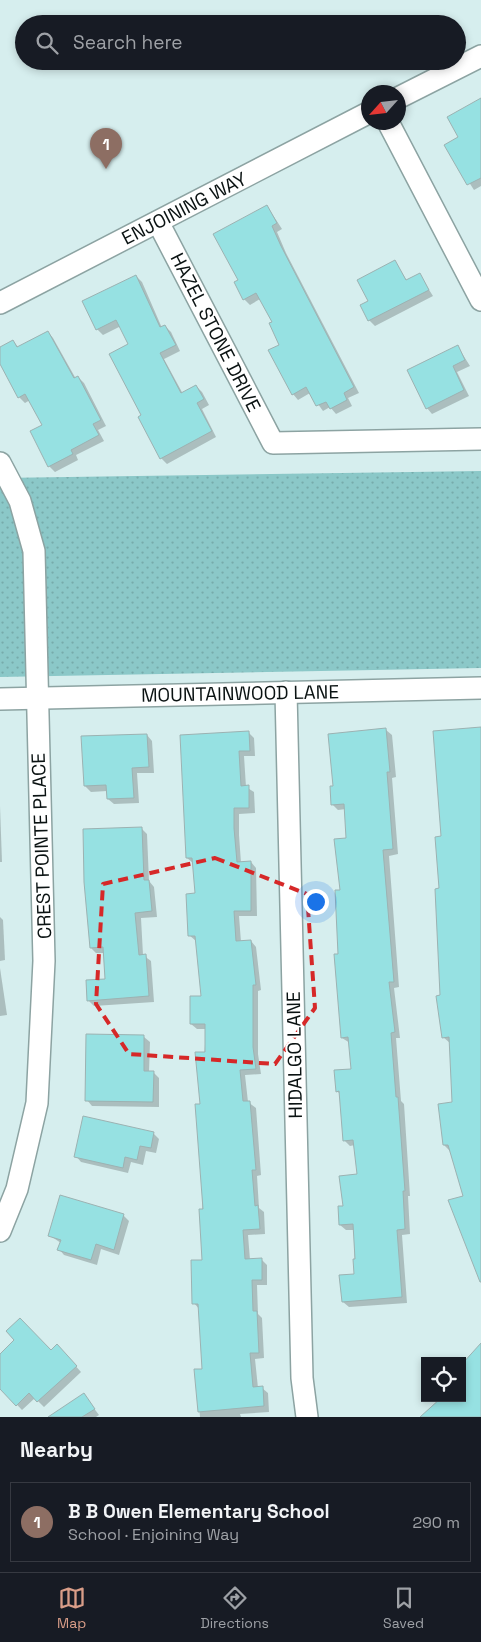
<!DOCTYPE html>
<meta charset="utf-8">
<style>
:root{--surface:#171b24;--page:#20242c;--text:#f1f3f6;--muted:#9ea1a6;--line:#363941;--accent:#d99d88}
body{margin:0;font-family:"Space Grotesk",sans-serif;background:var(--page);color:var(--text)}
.controls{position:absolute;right:15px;bottom:15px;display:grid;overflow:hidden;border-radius:0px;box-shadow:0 2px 8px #0003}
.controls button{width:45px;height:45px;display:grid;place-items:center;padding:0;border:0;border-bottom:1px solid var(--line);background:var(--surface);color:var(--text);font:25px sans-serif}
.compass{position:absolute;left:361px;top:85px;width:45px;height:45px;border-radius:50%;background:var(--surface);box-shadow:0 2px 8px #0003;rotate:243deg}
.you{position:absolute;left:315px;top:901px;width:18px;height:18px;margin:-12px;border:4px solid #fff;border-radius:50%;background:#1a73e8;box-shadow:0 0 0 8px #1a73e833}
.badge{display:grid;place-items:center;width:32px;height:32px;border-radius:50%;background:var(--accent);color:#fff;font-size:16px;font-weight:700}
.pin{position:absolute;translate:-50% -41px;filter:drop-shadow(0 1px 2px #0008)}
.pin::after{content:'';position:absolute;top:26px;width:18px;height:15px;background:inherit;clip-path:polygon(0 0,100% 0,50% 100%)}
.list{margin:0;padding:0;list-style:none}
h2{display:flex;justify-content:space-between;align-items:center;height:65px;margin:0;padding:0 20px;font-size:21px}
h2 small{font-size:16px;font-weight:400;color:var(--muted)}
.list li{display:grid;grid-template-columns:32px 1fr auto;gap:15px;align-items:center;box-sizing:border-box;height:80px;margin:0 10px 10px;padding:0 10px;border:1px solid var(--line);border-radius:0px}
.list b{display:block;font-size:19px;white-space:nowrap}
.list p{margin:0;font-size:16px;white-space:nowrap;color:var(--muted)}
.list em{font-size:16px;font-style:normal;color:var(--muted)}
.icon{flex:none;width:28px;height:28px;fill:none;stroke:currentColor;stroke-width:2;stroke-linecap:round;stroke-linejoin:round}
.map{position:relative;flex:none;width:481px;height:1417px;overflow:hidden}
.search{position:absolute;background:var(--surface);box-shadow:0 2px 8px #0003;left:15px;right:15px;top:15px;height:55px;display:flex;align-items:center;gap:12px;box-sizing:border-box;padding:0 18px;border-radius:28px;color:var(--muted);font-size:19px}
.sheet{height:155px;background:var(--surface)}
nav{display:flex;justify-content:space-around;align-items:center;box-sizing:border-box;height:70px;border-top:1px solid var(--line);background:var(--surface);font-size:14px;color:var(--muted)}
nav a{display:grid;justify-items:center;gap:2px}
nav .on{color:var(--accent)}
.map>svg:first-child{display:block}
</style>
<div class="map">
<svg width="481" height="1417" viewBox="0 0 481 1417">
<defs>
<pattern id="green-dots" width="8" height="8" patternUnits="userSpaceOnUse" patternTransform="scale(1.25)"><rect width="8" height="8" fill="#8bc8c8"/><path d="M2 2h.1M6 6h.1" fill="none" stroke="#77abab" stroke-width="1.8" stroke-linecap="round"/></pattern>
</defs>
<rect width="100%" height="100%" fill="#d6eeee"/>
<!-- green -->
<polygon fill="url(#green-dots)" points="481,471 481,668 0,677 0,478"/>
<!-- shadow -->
<g fill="#0003">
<polygon points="481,100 481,186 474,190 445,145 459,138"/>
<polygon points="267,206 282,229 277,232 286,253 359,393 348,398 352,406 336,414 330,407 323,411 310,393 298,400 293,394 273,323 260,299 250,305 244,299 239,281"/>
<polygon points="395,262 407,281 419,274 433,296 375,326 369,320 370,302"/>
<polygon points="136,276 142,282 162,328 165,326 171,332 180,351 164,359 183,394 196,386 202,392 209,405 202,409 216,437 167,464 161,458 143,415 129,345 121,326 103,335 97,329"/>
<polygon points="48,332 53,338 76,379 78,377 84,383 106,426 98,430 104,441 76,455 78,460 55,472 49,466 43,426 30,400 25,403 19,397 0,361 0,348 13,341 19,348"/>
<polygon points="458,347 470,366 457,372 469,396 432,414 427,408"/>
<polygon points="481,728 481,1267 465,1197 450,1151 444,1145 453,1103 450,1043 443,1037 440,890 443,837"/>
<polygon points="386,730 392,735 396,777 392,778 398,854 389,856 399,987 394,988 400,1038 396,1038 401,1101 404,1104 410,1196 408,1196 410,1234 402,1235 407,1303 349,1307 343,1302 355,1275 354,1230 346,1230 340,1225 344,1207 358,1176 355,1145 350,1146 344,1140 341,1095 337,1091 352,1070 350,1043 342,1038 335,955 340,955 342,891 347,839 346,809 338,810 332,804 334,787"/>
<polygon points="248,732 254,738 255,756 244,756 246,787 254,792 255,813 239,814 239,835 241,863 251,862 256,868 257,916 239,916 241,942 251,941 256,947 261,990 258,991 258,1054 261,1074 245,1075 248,1102 256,1108 261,1175 257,1176 259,1208 264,1212 265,1234 248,1235 250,1260 261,1259 267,1265 267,1285 257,1285 258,1314 262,1318 264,1358 255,1359 258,1388 262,1388 268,1393 269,1412 240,1414 241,1417 200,1417 196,1371 203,1370 200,1310 194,1303 203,1261 201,1105 206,1029 197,1029 191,1024 203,998 196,941 189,935 196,894 193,863 187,858"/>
<polygon points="147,735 152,741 154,773 137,773 139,803 114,804 108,799 107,791 91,792 85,786 82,737"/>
<polygon points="0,806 2,862 0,862"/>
<polygon points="141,828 147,834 149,881 154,887 157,917 141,918 143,955 151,961 154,1002 94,1006 88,1000 106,980 104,953 96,953 91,948"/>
<polygon points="0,917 3,920 5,960 0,961"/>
<polygon points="0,968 7,1015 0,1016"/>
<polygon points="144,1037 150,1042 149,1072 153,1072 159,1078 159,1107 92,1106 87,1100"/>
<polygon points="154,1134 159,1139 156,1153 146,1151 143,1165 131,1162 128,1173 81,1162 76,1156"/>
<polygon points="123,1215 129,1221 119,1255 101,1249 97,1265 64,1255 59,1249 61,1243 49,1235"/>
<polygon points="51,1352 63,1352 81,1372 44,1407 35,1398 22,1410 0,1387 0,1355"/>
<polygon points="84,1395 99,1415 96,1417 62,1417"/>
</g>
<!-- building -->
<g fill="#96e1e2" stroke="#9cb2b2">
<polygon points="481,98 481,178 467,185 444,145 458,137 447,117"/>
<polygon points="267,205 277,223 272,226 281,246 354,387 344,393 347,400 330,409 326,402 316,406 306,387 292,395 268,350 279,345 269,323 272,322 256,293 243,300 234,282 238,280 213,234"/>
<polygon points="395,260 406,280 420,273 429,290 368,321 360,305 368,301 357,280"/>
<polygon points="136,275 160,327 165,325 176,345 160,353 181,393 196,385 204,399 197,403 212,431 160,459 138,417 141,415 109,354 128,344 116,320 96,330 82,301"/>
<polygon points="48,331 74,378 78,376 101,420 93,424 99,435 71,450 73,454 48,467 30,431 42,425 25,394 18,398 0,364 0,347 13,340 17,347"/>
<polygon points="458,345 465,360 453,366 464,390 426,409 407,370"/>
<polygon points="481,727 481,1282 480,1282 448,1200 463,1196 448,1145 443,1145 438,1104 452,1102 449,1037 442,1038 436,996 440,995 435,889 439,888 435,837 441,836 433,731"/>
<polygon points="386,728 390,772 387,772 393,849 383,850 394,982 389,982 395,1032 391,1033 396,1097 398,1097 405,1191 403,1191 405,1229 397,1230 402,1297 342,1302 339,1275 354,1274 353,1259 355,1259 353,1224 339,1225 338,1206 343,1206 339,1176 357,1174 353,1140 343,1141 339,1091 336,1092 334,1070 351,1069 348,1037 341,1038 334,954 338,954 335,890 340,890 334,839 346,838 344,804 331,805 330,786 333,786 328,734"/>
<polygon points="249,731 250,751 239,751 241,786 249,785 249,808 234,808 234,828 237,862 251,861 251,911 234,911 236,941 251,940 256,985 253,985 253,1047 256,1069 240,1070 243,1101 250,1101 256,1170 252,1170 255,1206 258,1205 260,1229 243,1230 245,1259 262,1258 262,1280 252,1280 253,1311 257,1311 259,1353 250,1353 253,1387 263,1386 264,1406 198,1412 194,1369 202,1369 198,1304 192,1304 191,1260 202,1260 199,1209 203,1209 195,1104 200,1104 195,1052 205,1052 205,1024 190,1024 190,996 201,996 195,936 188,936 186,894 195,893 192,858 186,858 180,735"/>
<polygon points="147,734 149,767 132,768 134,798 107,799 106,785 84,786 81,736"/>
<polygon points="142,827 144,880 149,880 152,911 135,913 139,955 146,954 149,996 87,1001 86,980 105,979 103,947 90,948 84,882 83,829"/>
<polygon points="86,1034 144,1035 144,1071 154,1071 153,1102 85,1101"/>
<polygon points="83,1116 154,1132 151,1148 140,1146 137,1160 125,1157 123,1168 74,1157"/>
<polygon points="60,1195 124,1214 114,1250 96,1244 91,1260 57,1250 61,1240 48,1236"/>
<polygon points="20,1318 51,1350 57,1344 77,1366 37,1402 29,1393 16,1406 0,1389 0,1354 14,1340 6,1331"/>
<polygon points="481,1343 481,1417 420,1417 441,1398 462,1398 462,1364"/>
<polygon points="84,1393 95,1409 82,1417 48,1417"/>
</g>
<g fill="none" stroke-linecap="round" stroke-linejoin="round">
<defs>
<g id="minor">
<polyline points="398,98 481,56"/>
<polyline points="388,122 481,300"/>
<polyline points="158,222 273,443 481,439"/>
<polyline points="0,303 368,113"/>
<polyline points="0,463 20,501 34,551 44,961 37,1103 17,1189 0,1231"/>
<polyline points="286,692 302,1378 307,1417"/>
<polyline points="0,699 481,688"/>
</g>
</defs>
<!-- minor casing -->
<use href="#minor" stroke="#8ca3a2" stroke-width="24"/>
<!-- minor -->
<use href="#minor" stroke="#fff" stroke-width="21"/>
</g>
<!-- marked area -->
<path fill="none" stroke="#d62828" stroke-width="4" stroke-dasharray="10 6" stroke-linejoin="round" d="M215,858L307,894L315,1008L275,1064L129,1054L96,1004L103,884Z"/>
<g text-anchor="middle" stroke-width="4" stroke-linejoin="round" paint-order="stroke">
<!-- street labels -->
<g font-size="19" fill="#0a1212" stroke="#fff">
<text transform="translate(184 208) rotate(-27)" y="7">ENJOINING WAY</text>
<text transform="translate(216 332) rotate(63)" y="7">HAZEL STONE DRIVE</text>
<text transform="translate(240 693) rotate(-1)" y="7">MOUNTAINWOOD LANE</text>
<text transform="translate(41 846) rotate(-92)" y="7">CREST POINTE PLACE</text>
<text transform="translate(294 1055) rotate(-91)" y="7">HIDALGO LANE</text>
</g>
</g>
</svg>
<div class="controls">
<button><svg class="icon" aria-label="locate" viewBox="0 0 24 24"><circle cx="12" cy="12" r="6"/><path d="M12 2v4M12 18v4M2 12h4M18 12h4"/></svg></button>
</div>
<svg class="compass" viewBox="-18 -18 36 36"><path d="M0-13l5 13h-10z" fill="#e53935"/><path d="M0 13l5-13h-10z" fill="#9ea1a6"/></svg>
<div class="you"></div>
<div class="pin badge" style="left:106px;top:169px;background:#8d6e63">1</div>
<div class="search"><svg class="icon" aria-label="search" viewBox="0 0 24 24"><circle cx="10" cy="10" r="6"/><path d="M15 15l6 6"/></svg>Search here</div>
</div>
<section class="sheet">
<h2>Nearby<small></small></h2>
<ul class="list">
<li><span class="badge" style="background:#8d6e63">1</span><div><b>B B Owen Elementary School</b><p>School · Enjoining Way</p></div><em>290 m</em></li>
</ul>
</section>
<nav>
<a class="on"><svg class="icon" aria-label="map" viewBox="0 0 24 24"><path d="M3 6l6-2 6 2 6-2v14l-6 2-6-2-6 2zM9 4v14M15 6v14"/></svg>Map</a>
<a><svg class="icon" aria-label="directions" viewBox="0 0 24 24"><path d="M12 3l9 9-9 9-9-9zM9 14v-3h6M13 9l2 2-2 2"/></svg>Directions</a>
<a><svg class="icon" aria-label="saved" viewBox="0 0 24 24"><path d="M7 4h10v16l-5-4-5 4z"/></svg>Saved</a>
</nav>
